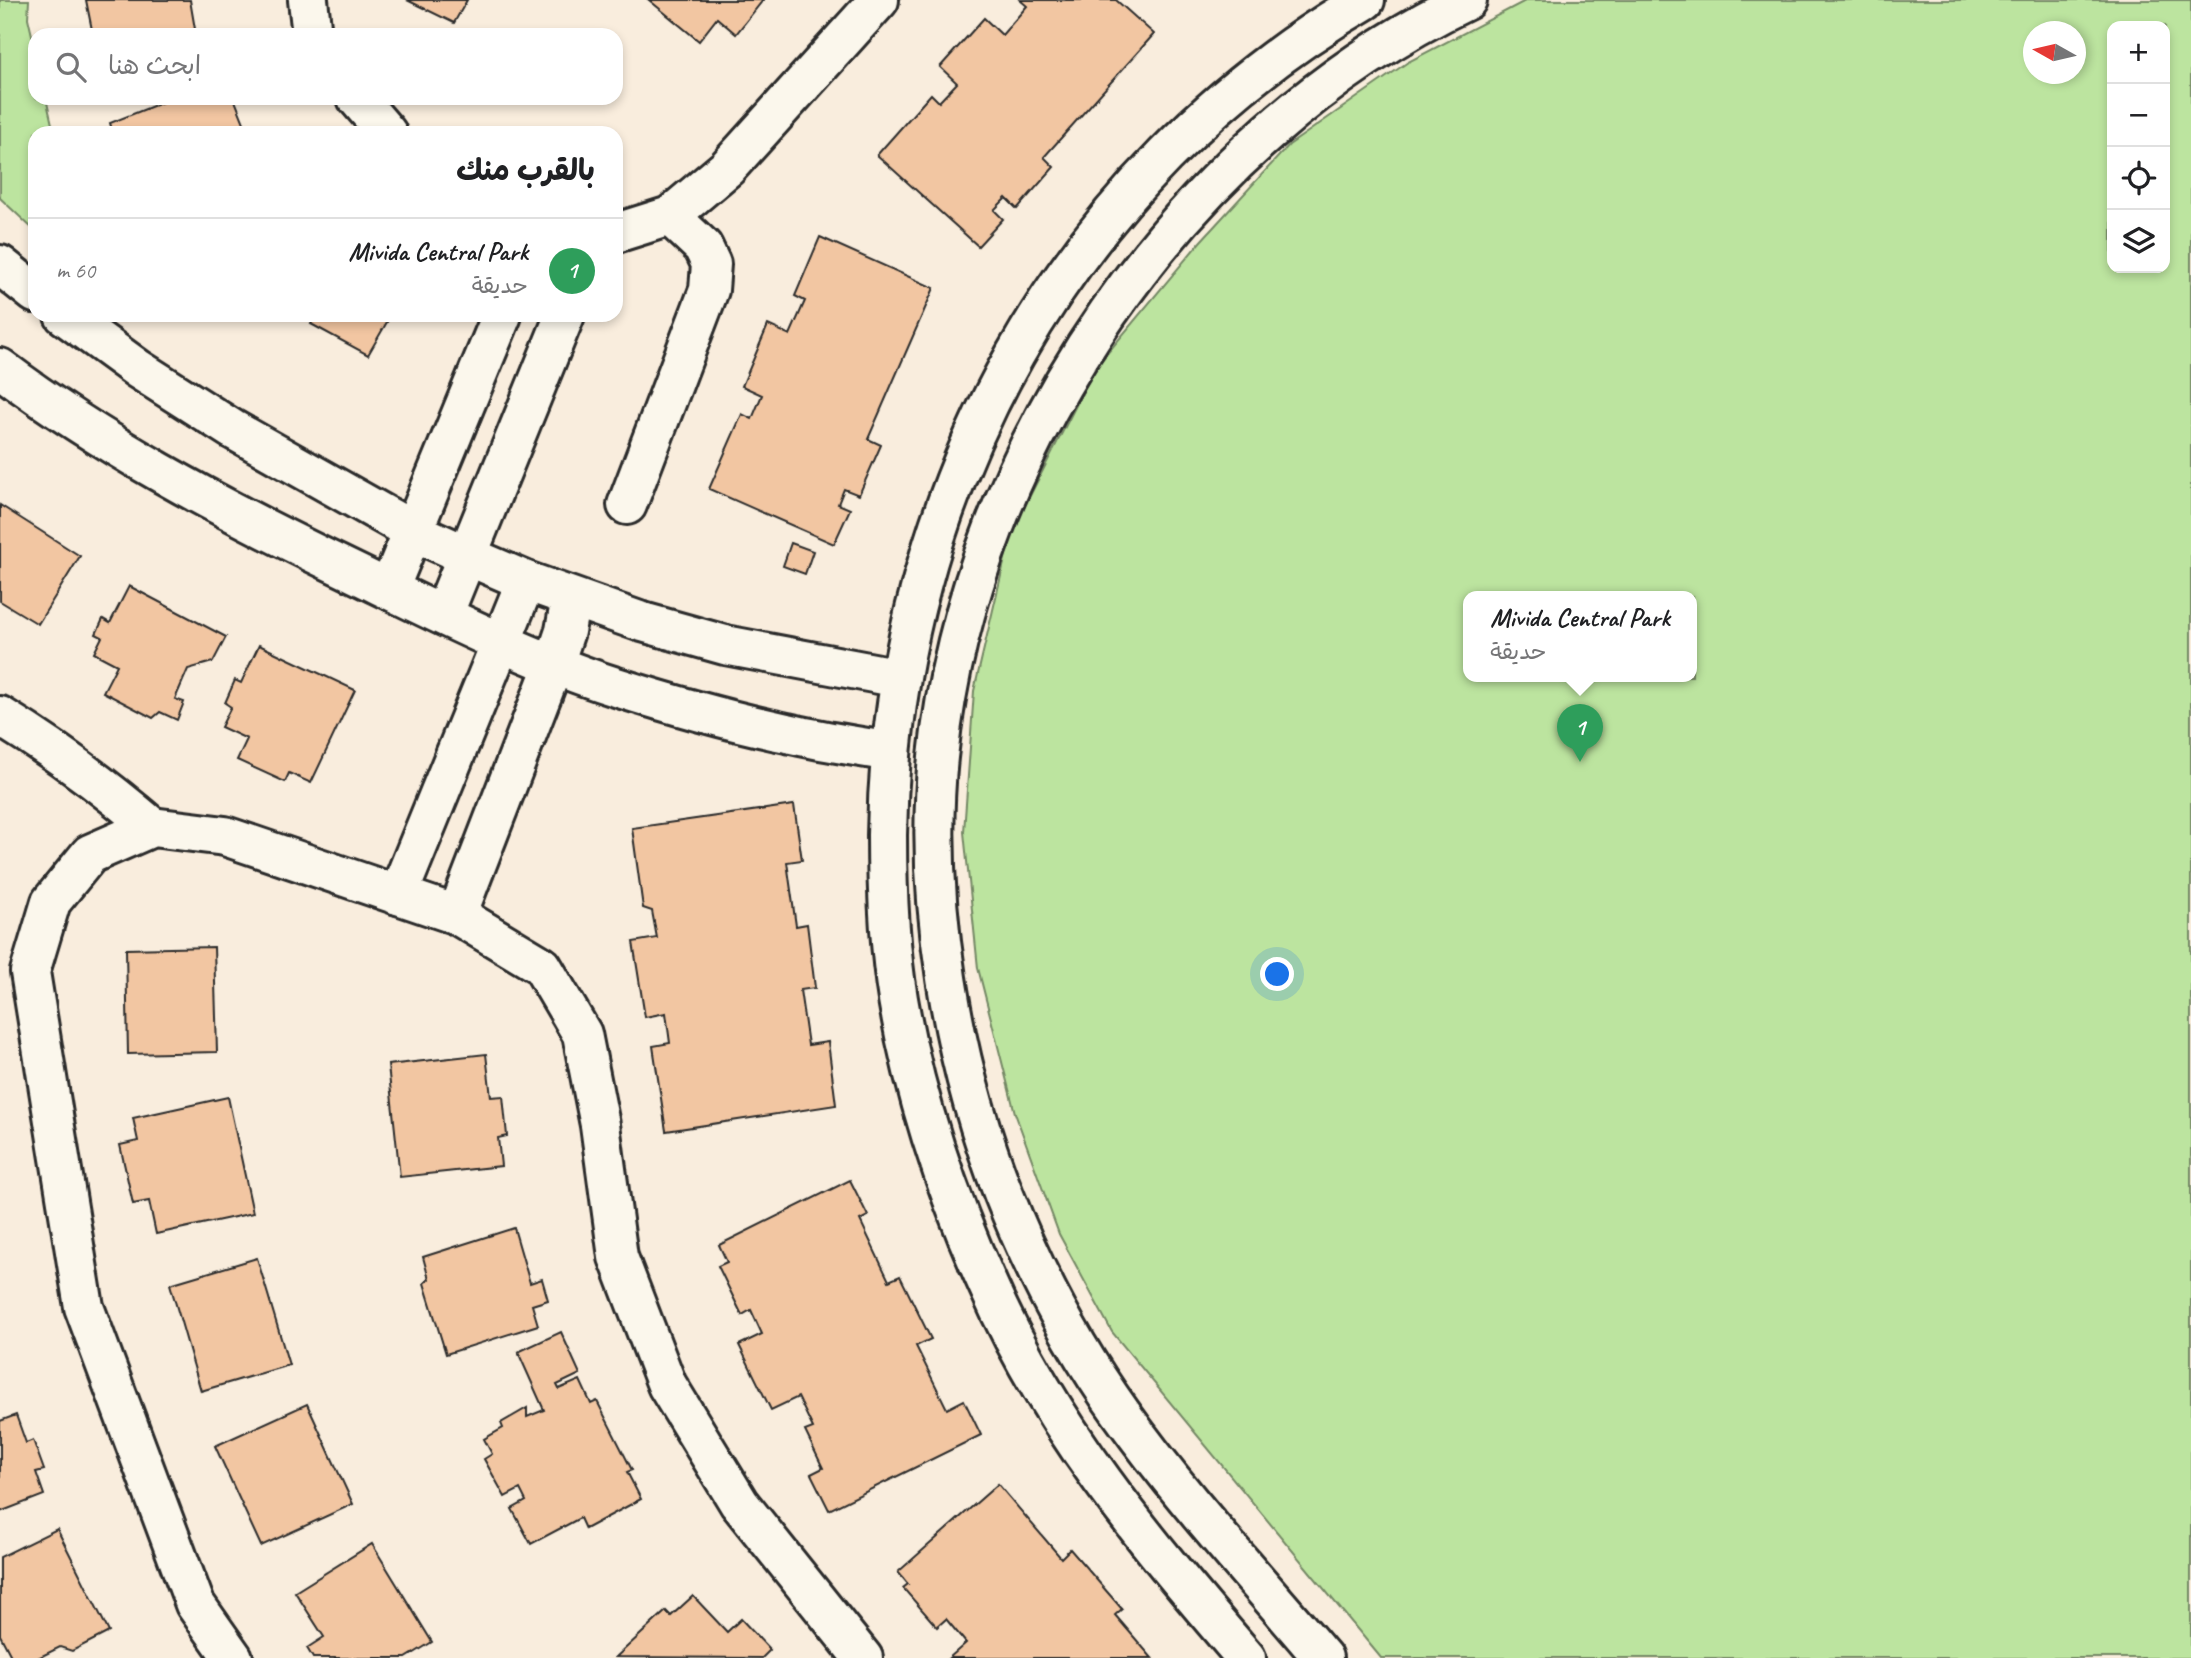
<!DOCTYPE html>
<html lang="ar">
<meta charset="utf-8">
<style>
:root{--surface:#fff;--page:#f6f6f6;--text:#202124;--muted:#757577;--line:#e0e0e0;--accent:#2b2b2b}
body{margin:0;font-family:Caveat,"Playpen Sans Arabic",sans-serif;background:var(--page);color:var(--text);direction:rtl}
.controls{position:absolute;right:21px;top:21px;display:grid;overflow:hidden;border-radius:14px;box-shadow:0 4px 10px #0003}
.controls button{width:63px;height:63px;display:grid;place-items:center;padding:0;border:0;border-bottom:2px solid var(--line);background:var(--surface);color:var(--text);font:35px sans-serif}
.compass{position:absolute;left:2023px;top:21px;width:63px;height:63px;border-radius:50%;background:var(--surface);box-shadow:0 4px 10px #0003;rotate:278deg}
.you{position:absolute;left:1278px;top:975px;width:24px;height:24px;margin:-18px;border:5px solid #fff;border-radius:50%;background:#1a73e8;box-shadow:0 0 0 10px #1a73e833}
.badge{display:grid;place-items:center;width:46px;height:46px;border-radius:50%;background:var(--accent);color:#fff;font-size:23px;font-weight:700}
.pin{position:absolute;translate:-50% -58px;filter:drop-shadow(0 2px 4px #0008)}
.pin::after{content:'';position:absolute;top:37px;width:24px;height:21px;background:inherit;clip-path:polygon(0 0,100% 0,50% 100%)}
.popup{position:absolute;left:1463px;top:591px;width:234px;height:91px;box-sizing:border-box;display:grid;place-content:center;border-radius:14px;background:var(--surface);filter:drop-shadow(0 2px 5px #0005);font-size:23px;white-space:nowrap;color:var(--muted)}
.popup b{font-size:26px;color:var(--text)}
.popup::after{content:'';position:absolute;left:50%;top:100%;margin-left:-14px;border:14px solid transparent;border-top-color:var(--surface)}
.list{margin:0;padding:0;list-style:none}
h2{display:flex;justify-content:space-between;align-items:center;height:91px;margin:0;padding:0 28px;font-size:30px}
h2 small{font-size:23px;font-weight:400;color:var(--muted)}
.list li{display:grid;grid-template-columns:46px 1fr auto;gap:21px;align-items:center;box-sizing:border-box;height:105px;padding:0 28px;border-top:2px solid var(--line)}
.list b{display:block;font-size:26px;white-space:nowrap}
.list p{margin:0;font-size:23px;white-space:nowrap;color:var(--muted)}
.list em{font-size:23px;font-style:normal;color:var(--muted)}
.icon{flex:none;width:38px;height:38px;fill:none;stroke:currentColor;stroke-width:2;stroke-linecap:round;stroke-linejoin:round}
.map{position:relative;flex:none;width:2191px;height:1658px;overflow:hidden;direction:ltr}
.search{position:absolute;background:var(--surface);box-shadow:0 4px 10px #0003;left:28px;top:28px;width:595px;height:77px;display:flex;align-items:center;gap:18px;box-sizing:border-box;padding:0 24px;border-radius:21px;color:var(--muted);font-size:26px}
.panel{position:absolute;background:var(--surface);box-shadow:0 4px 10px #0003;left:28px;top:126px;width:595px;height:196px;border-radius:21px;direction:rtl}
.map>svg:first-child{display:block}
</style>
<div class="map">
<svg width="2191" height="1658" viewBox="0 0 2191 1658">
<rect width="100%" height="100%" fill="#f9eddd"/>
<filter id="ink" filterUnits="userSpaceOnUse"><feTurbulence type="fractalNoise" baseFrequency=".0143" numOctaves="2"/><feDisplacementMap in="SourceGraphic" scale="14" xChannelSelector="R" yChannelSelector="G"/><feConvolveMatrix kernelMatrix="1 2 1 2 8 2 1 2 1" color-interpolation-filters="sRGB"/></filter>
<g filter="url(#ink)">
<!-- green -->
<g fill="#bce49f" stroke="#748865" stroke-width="2" fill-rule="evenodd">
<polygon points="0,0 29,0 28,18 35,48 35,98 46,98 54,133 35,133 35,231 0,198"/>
<path d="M1527,0H2191V1658H1381L1112,1332L1059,1234L1015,1113L978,968L964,832L974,691L1011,533L1095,368L1200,242L1289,145L1408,62ZM2112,26H2165V268H2112ZM2034,32H2076V74H2034ZM1468,596H1692V676H1468Z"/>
</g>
<!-- building -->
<g fill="#f2c6a2" stroke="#2b2b2b" stroke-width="2">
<polygon points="86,0 190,0 196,35 93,35"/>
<polygon points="407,0 467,0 454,23"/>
<polygon points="649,0 763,0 736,34 717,18 699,41"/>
<polygon points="1020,0 1116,0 1154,34 1044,157 1054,167 1017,209 1006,198 994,210 1003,219 978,246 877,155 931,94 939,102 957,83 940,67 984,18 1002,35 1027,6"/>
<polygon points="173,98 234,98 248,133 113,133 110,123"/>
<polygon points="820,237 934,288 868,439 881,445 859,495 844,489 838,504 850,509 834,544 709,489 742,414 752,419 762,395 742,386 768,325 790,335 805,301 795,296"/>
<polygon points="316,315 391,315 368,355 311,324"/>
<polygon points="0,505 80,556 38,624 0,601"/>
<polygon points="791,543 813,551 805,574 783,566"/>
<polygon points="129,586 226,637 213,662 188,669 175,699 184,702 177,720 160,712 153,718 103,692 117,665 94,653 102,637 96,634 103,619 110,623"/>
<polygon points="259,645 355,690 311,783 289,773 285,782 237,760 247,739 221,727 231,707 225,703 235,680 241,683"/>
<polygon points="794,805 802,860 787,862 796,926 807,924 815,988 800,990 808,1045 828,1042 836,1105 666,1131 653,1046 670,1043 666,1013 645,1017 633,942 657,938 652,911 643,908 632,828"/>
<polygon points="214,947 217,1052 128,1054 126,949"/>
<polygon points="486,1054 491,1097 503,1096 507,1136 498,1138 501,1166 400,1177 388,1065"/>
<polygon points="228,1097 253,1213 156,1234 149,1201 133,1204 120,1145 138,1141 133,1118"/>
<polygon points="850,1180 868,1216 860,1220 889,1281 900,1276 931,1339 916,1346 947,1409 964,1400 981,1435 829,1510 811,1474 823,1468 805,1431 813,1428 798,1397 771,1410 739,1345 762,1334 751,1310 742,1315 718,1266 727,1262 719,1245"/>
<polygon points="514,1228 530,1283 542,1279 548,1300 532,1305 538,1325 446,1354 424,1283 429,1279 423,1257"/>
<polygon points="257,1258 289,1365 201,1391 170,1284"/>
<polygon points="561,1332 580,1374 557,1385 559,1389 580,1380 591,1404 597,1401 632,1470 627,1472 641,1499 585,1529 580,1518 531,1544 512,1509 526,1501 520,1489 505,1497 484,1459 492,1454 484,1439 503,1428 501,1423 527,1408 527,1417 544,1410 518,1352"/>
<polygon points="307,1404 353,1504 261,1546 215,1446"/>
<polygon points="16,1415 26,1443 33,1440 44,1470 36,1472 44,1495 0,1512 0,1421"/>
<polygon points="998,1484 1061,1558 1070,1549 1122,1609 1115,1615 1152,1658 949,1658 966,1643 946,1619 937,1627 903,1588 908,1584 898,1572"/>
<polygon points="57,1529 109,1632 72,1651 60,1647 38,1658 12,1658 0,1635 0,1557"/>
<polygon points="372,1544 432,1642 406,1658 313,1658 307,1648 324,1637 295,1592"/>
<polygon points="693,1596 727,1632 741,1619 770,1650 762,1658 616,1657 666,1611 671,1616"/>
</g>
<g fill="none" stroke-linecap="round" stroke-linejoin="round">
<defs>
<g id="street">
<polyline points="308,0 312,35"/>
<polyline points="357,98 387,133"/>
<polyline points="616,233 670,216 727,168 879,0"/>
<polyline points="0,265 35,293"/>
<polyline points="64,315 138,369 232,429 413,531 468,556 526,581 639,621 725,645 900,678"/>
<path d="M0,368C101,444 215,505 328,560C420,604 517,655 613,686C670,704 729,721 787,733C821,741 856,746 891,752"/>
<polyline points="627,505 709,290 711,264 703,247 670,216"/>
<polyline points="389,589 502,315"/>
<polyline points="443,615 565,315"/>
<path d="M0,716C54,749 104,786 152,827"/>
<polyline points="398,895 526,581"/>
<polyline points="457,915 554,664 565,631 571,598"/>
<polyline points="233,1658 195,1604 84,1307 30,972 51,902 90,854 152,827 225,836 457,915 542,966 582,1034 600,1125 618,1257 667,1385 739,1503 863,1658"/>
</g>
<g id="secondary">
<path d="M1246,1658C1146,1541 1050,1428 988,1285C947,1194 915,1098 898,999C889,946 887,890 887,835C891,493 1066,173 1365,0"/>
<path d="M1323,1658C1255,1577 1182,1499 1121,1413C1073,1346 1034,1271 1004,1195C952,1063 924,899 938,757C969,447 1185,134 1467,0"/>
</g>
</defs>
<!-- street casing -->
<use href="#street" stroke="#2b2b2b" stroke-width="44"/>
<!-- secondary casing -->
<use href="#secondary" stroke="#2b2b2b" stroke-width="44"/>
<!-- street -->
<use href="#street" stroke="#fbf7ec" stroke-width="38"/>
<!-- secondary -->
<use href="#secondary" stroke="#fbf7ec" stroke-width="38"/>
</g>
</g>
</svg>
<div class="controls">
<button>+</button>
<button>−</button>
<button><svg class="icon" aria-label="locate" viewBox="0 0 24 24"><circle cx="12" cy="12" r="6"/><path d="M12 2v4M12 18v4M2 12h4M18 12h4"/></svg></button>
<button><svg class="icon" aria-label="layers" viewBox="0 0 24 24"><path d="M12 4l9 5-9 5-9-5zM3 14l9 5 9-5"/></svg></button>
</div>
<svg class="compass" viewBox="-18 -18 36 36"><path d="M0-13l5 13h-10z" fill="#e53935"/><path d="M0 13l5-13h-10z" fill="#757577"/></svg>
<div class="you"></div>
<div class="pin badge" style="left:1580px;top:762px;background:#2e9e5b">1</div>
<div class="popup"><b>Mivida Central Park</b>حديقة</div>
<div class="search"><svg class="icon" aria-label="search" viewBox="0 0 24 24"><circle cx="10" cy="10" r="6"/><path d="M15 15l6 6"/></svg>ابحث هنا</div>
<section class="panel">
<h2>بالقرب منك<small></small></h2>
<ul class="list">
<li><span class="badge" style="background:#2e9e5b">1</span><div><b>Mivida Central Park</b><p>حديقة</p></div><em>60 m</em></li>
</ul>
</section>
</div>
